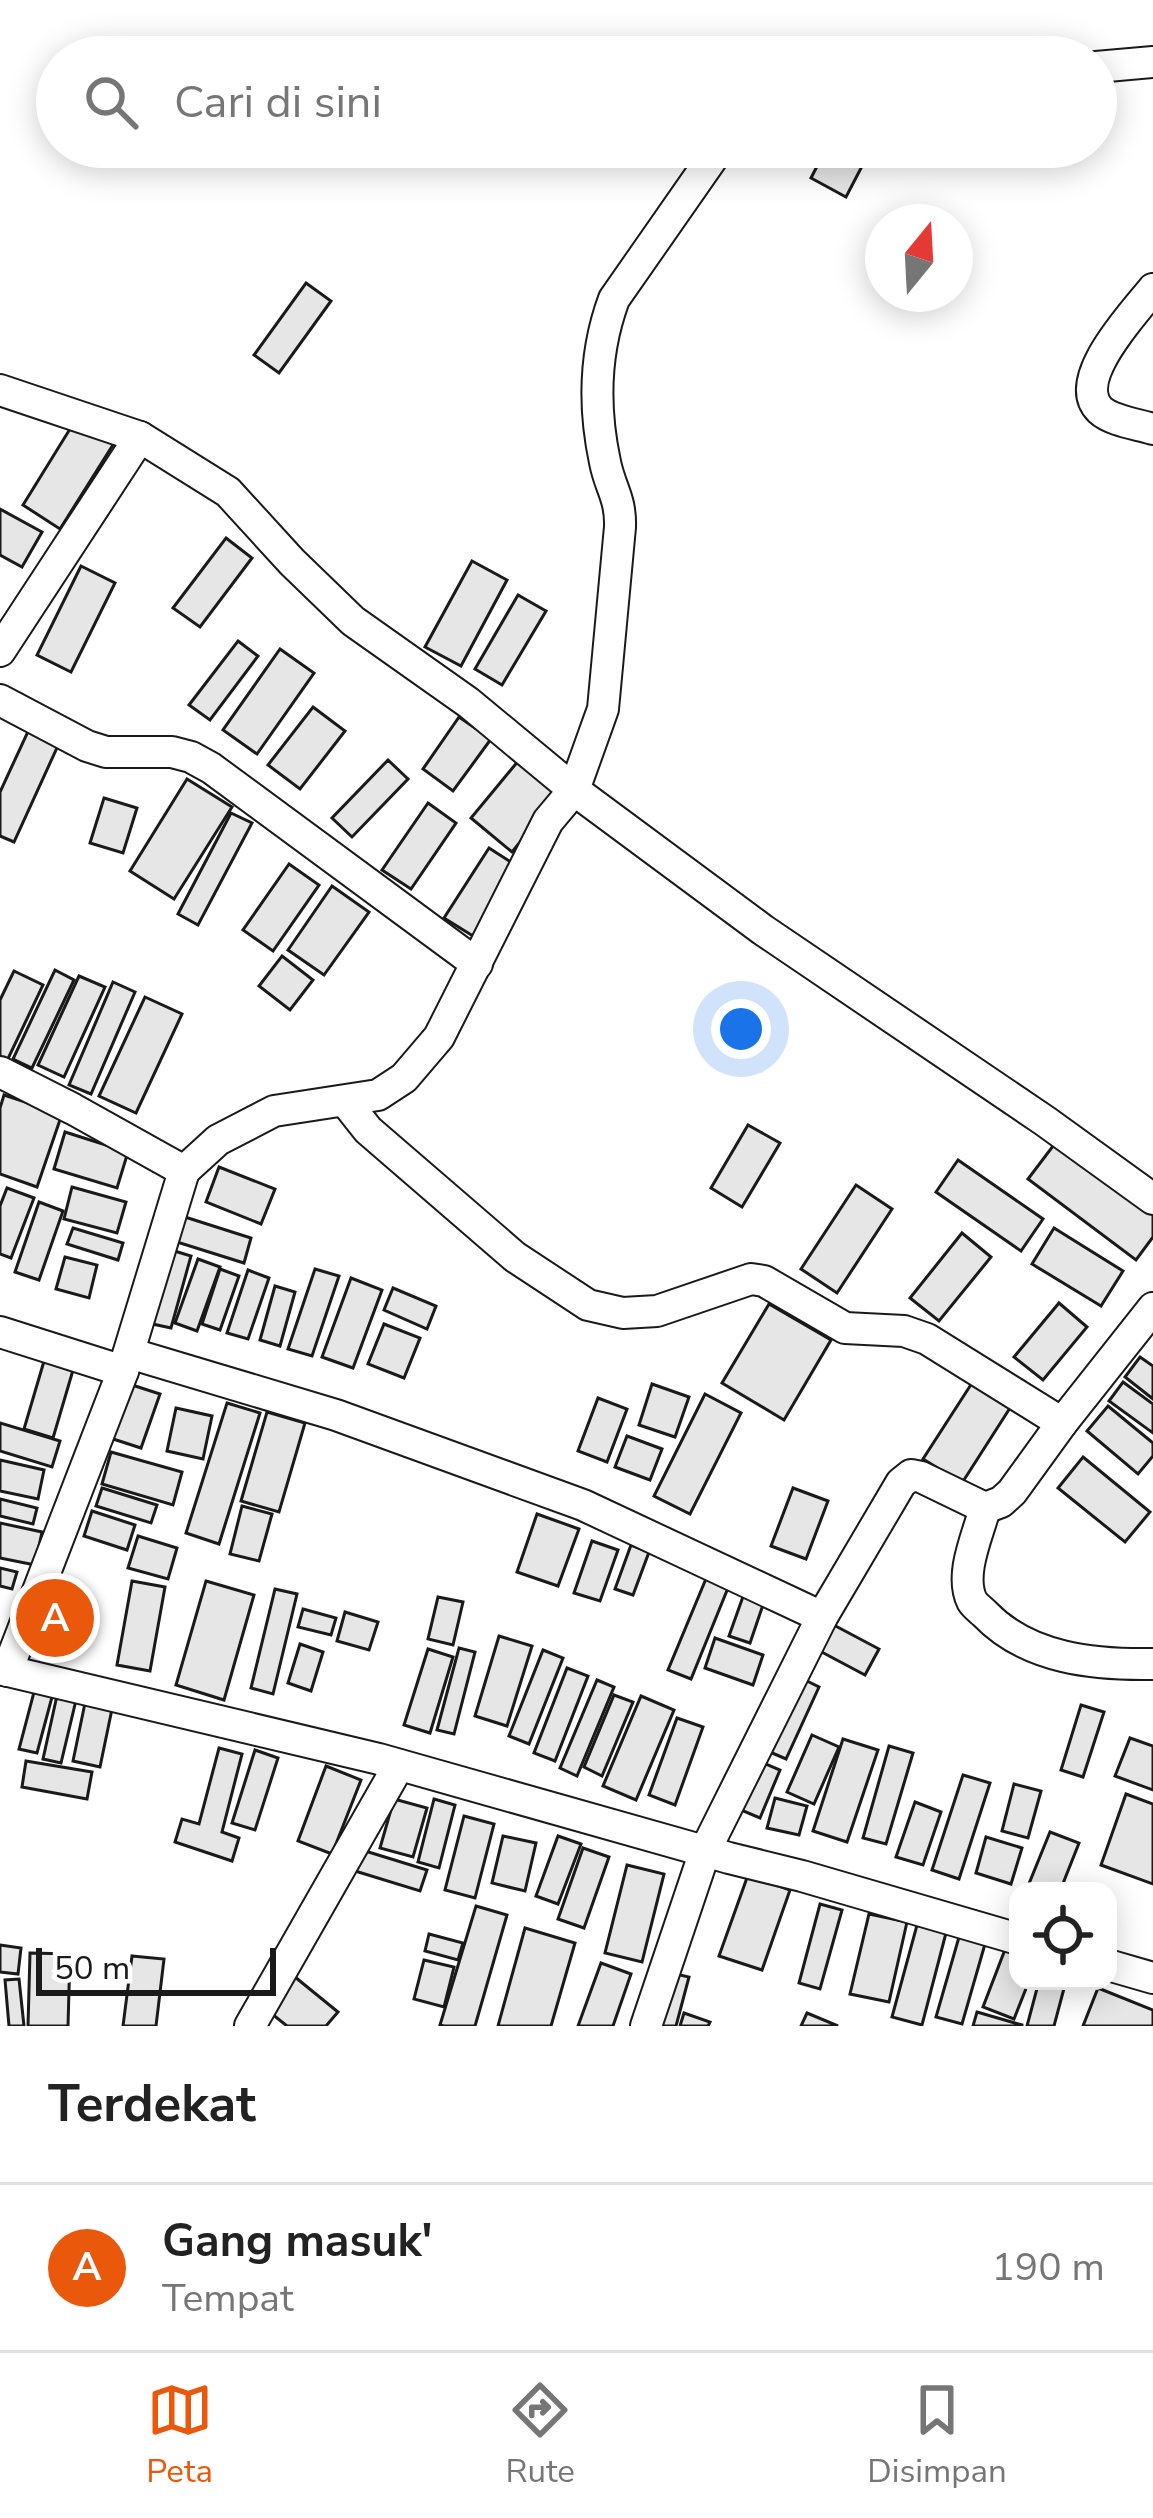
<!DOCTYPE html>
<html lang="id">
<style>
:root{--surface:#fff;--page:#f6f6f6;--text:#222;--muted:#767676;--line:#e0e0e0;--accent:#ea580c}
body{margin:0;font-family:"Nunito Sans",sans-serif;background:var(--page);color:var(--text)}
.controls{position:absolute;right:36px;bottom:36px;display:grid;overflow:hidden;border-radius:24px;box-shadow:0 6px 30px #0003}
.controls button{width:108px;height:108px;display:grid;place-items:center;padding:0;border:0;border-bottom:3px solid var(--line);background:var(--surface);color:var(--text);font:60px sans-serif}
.compass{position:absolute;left:865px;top:204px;width:108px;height:108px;border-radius:50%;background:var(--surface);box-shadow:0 6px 30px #0003;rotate:18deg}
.scale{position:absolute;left:36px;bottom:30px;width:240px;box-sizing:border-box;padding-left:12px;border:6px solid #1a1a1a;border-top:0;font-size:33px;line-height:42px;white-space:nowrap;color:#1a1a1a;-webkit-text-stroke:9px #fff;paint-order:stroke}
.you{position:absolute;left:741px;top:1029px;width:42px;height:42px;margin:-30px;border:9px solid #fff;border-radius:50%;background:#1a73e8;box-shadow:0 0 0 18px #1a73e833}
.badge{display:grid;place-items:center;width:78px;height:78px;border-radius:50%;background:var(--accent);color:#fff;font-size:39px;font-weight:700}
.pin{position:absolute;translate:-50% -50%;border:6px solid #fff;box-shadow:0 3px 12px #0006}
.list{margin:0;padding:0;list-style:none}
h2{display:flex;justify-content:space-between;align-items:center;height:156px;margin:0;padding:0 48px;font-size:51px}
h2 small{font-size:39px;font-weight:400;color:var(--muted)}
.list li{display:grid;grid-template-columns:78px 1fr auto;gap:36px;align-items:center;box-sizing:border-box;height:168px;padding:0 48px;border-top:3px solid var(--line)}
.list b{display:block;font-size:45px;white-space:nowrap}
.list p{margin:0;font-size:39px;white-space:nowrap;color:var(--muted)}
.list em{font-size:39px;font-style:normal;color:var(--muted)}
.icon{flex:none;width:66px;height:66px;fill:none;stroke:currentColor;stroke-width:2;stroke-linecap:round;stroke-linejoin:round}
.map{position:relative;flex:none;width:1153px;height:2026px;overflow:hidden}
.search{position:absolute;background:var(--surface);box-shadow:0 6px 30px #0003;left:36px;right:36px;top:36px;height:132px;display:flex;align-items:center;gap:30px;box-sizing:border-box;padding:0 42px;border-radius:66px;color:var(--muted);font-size:45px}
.sheet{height:324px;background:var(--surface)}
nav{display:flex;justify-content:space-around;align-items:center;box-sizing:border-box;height:168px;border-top:3px solid var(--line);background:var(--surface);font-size:33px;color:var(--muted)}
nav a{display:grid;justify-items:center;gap:6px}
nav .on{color:var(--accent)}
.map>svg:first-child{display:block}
</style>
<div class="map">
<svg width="1153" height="2026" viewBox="0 0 1153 2026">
<rect width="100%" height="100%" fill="#fff"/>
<!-- building -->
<g fill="#e6e6e6" stroke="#1a1a1a" stroke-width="3">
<polygon points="827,147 872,147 846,197 811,178"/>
<polygon points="306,283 331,301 279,373 254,355"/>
<polygon points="78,416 116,440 60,529 23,505"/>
<polygon points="0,509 42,532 22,567 0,555"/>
<polygon points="226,538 252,558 200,627 173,608"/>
<polygon points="472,561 507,580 461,666 425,647"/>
<polygon points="81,566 115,583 71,672 37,655"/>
<polygon points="518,595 546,611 502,685 475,669"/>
<polygon points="238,641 258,656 210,720 189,705"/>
<polygon points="280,649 314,673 257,754 223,730"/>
<polygon points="313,707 345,731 300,789 268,765"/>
<polygon points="459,717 491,739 453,791 423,769"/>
<polygon points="31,725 61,739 14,842 0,836 0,792"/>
<polygon points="388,760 408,779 352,837 332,818"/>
<polygon points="519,760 560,793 512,852 471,818"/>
<polygon points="187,779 232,807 174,899 130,871"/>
<polygon points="104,798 137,808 123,853 90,843"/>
<polygon points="428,803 456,823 411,889 382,870"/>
<polygon points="231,813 252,823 198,925 178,914"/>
<polygon points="489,848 517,866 473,936 444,918"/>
<polygon points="289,864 319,885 273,951 243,930"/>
<polygon points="332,886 369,912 324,975 288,950"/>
<polygon points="282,956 313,980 290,1010 259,986"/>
<polygon points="55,970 74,980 32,1068 13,1059"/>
<polygon points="14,971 43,985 5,1065 0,1063 0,1000"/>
<polygon points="79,976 105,987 64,1077 38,1065"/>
<polygon points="113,982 135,992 91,1094 69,1085"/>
<polygon points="145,997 182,1014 136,1113 99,1096"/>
<polygon points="4,1095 62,1114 37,1187 0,1174 0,1108"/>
<polygon points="748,1125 780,1143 742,1207 711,1188"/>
<polygon points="65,1132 128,1152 117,1188 54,1169"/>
<polygon points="1056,1142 1153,1215 1153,1237 1136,1260 1028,1179"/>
<polygon points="958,1160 1043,1219 1021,1251 936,1192"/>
<polygon points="219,1167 275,1189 261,1224 206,1202"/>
<polygon points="856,1185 892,1209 837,1293 801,1269"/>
<polygon points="72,1187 126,1202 117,1233 64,1219"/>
<polygon points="7,1188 34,1198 11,1258 0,1254 0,1206"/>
<polygon points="39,1202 63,1211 39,1280 15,1272"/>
<polygon points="185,1217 251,1238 244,1263 177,1242"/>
<polygon points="73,1228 123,1243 118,1260 67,1244"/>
<polygon points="1054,1228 1123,1271 1101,1306 1032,1264"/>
<polygon points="962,1233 991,1257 939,1321 910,1298"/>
<polygon points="168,1249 191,1256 171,1328 148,1323"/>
<polygon points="65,1257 97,1265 89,1298 56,1289"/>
<polygon points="198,1259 220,1267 197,1331 175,1323"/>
<polygon points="220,1269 239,1276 220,1330 202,1324"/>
<polygon points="315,1269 339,1276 312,1356 288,1349"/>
<polygon points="248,1270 269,1278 248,1339 227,1333"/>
<polygon points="351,1278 382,1290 353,1368 322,1357"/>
<polygon points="275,1286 295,1292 280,1346 260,1340"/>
<polygon points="393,1288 436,1306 427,1329 384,1310"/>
<polygon points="1059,1303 1087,1327 1043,1380 1014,1357"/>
<polygon points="769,1304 831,1340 784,1420 722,1383"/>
<polygon points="384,1324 420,1338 404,1378 368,1364"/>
<polygon points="47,1351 76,1360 53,1438 24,1429"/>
<polygon points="1140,1357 1153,1366 1153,1399 1125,1377"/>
<polygon points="1123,1382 1153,1404 1153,1433 1109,1401"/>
<polygon points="972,1383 1010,1408 962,1483 923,1459"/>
<polygon points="129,1384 160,1394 141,1448 110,1438"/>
<polygon points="652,1384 689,1397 675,1437 639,1425"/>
<polygon points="705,1394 741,1413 690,1514 654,1496"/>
<polygon points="598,1398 627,1409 607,1462 578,1451"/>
<polygon points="227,1403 260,1413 219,1544 186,1533"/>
<polygon points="1108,1406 1153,1443 1153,1456 1138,1474 1087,1431"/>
<polygon points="176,1408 212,1416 203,1459 167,1451"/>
<polygon points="267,1412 305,1423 279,1512 241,1501"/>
<polygon points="0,1423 60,1441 52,1467 0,1451"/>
<polygon points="627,1436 662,1449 650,1480 615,1467"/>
<polygon points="111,1452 182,1472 173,1505 102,1484"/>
<polygon points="1083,1457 1150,1512 1125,1542 1058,1488"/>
<polygon points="0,1460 44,1470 38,1499 0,1491"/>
<polygon points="102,1488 157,1505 151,1523 96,1506"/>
<polygon points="793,1488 828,1501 806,1559 771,1546"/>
<polygon points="0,1499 37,1508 33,1524 0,1516"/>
<polygon points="242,1506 272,1514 259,1561 230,1554"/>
<polygon points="92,1511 135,1525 127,1550 84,1536"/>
<polygon points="537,1514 579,1529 558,1586 517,1572"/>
<polygon points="0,1523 42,1532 35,1565 0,1558"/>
<polygon points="138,1536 177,1548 168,1579 128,1568"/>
<polygon points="592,1541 618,1550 600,1601 574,1593"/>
<polygon points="631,1545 649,1552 633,1595 615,1589"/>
<polygon points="0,1568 17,1572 12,1589 0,1586"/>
<polygon points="708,1574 730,1583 691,1679 668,1670"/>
<polygon points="132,1581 165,1587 150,1671 117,1665"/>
<polygon points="206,1581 254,1595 224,1700 176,1685"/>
<polygon points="275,1589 297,1594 273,1694 251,1688"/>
<polygon points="745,1591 765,1599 750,1643 729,1636"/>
<polygon points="438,1597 463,1602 453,1645 428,1639"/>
<polygon points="47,1600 72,1607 63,1636 38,1629"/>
<polygon points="303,1609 336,1618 331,1635 298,1627"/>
<polygon points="345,1612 378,1622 369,1650 337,1641"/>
<polygon points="830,1623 879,1649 865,1675 816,1649"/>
<polygon points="499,1636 532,1646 507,1726 475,1716"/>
<polygon points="715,1638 763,1655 753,1685 705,1668"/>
<polygon points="300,1644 323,1652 311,1691 288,1683"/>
<polygon points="459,1648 475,1652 454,1734 437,1730"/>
<polygon points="428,1649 453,1657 430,1733 404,1725"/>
<polygon points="543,1650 563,1658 529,1744 509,1736"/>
<polygon points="567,1668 588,1676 555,1761 534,1753"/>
<polygon points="797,1676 819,1687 786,1759 763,1749"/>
<polygon points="597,1680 614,1687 577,1776 560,1768"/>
<polygon points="58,1691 77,1696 61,1763 43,1759"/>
<polygon points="34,1692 52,1697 37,1753 19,1749"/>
<polygon points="614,1695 633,1702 602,1776 584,1767"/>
<polygon points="641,1696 674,1710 636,1800 603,1786"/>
<polygon points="85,1703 112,1709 100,1767 73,1761"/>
<polygon points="1081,1705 1104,1712 1083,1777 1061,1770"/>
<polygon points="677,1718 703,1727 675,1805 649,1795"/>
<polygon points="812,1735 839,1747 814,1804 787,1792"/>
<polygon points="1130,1738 1153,1746 1153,1790 1115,1776"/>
<polygon points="843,1739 878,1750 847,1842 813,1831"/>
<polygon points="889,1746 913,1753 886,1844 863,1838"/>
<polygon points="219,1748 242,1754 222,1832 239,1838 232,1861 175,1842 182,1819 199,1824"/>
<polygon points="255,1750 278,1758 255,1830 232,1823"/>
<polygon points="26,1761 92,1772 87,1799 22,1787"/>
<polygon points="761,1762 780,1770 760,1818 741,1810"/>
<polygon points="326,1766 361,1780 332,1854 298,1841"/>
<polygon points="963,1775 990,1783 959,1879 932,1870"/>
<polygon points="1014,1784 1041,1791 1028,1838 1002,1831"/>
<polygon points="1126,1794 1153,1804 1153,1884 1101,1865"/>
<polygon points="775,1798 807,1806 799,1835 767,1828"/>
<polygon points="394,1799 427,1808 413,1857 380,1848"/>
<polygon points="434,1799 455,1805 439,1868 418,1862"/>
<polygon points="915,1802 941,1812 923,1865 896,1857"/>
<polygon points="464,1816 494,1824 475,1898 445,1890"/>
<polygon points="1050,1832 1079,1843 1060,1891 1026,1891"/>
<polygon points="503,1836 536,1843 525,1891 492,1883"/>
<polygon points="558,1836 581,1844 558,1904 536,1896"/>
<polygon points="986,1837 1022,1848 1011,1884 976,1873"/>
<polygon points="583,1848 609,1857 584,1928 558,1919"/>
<polygon points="362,1850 427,1870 420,1891 355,1871"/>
<polygon points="627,1865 664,1874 642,1962 605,1953"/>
<polygon points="748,1875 790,1890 762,1970 719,1956"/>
<polygon points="820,1904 842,1910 820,1989 799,1983"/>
<polygon points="476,1906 507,1915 475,2026 444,2026 440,2025"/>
<polygon points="869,1914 907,1922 889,2002 850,1994"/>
<polygon points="917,1925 946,1933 922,2025 892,2017"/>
<polygon points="525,1928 575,1943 551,2026 498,2026"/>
<polygon points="429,1934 463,1943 458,1960 425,1951"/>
<polygon points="959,1937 985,1944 962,2024 936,2017"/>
<polygon points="0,1945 21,1948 18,1974 0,1972"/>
<polygon points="1006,1947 1018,1952 1018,1981 1029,1981 1014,2019 983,2007"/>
<polygon points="30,1953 70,1954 68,2026 28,2026"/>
<polygon points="132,1956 164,1959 156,2026 123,2026"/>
<polygon points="424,1960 454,1967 444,2007 414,1999"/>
<polygon points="601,1963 631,1974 613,2026 578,2026"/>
<polygon points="667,1972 689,1977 676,2026 653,2026"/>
<polygon points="295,1977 338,2012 326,2026 287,2026 267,2010"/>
<polygon points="19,1979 24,2026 9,2026 5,1980"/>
<polygon points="1039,1981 1066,1981 1054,2026 1027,2026"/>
<polygon points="1098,1988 1153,2010 1153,2026 1083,2026"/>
<polygon points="977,2012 1022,2025 1022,2026 973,2026"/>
<polygon points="684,2013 710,2022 708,2026 680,2026"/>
<polygon points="807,2013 838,2026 801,2026"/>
</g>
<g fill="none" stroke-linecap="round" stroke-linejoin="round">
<defs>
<g id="street">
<polyline points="1096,67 1153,62"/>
<path d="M720,147L614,299C594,353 593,406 605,462C610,488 621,498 620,527L603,709L574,790L763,930L1045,1121L1153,1199"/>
<path d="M1153,289C1133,314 1070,380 1100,410C1112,421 1137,424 1153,429"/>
<polyline points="0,390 140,437 228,492 292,562 353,621 469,703 574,790 548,821 439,1037 404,1078 378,1095 274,1111 218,1140 184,1171"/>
<polyline points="0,651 140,437"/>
<polyline points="0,700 87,746 106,752 172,752 191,757 211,768 477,964"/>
<polyline points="0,1072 73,1109 184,1171 123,1371 7,1671"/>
<polyline points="345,1101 368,1130 515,1257 588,1305 623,1313 657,1311 751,1279 764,1281 845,1328 904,1331 927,1339 1062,1423"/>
<polyline points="0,1332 123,1371"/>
<polyline points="129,1353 336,1415 583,1505 822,1617 901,1483 911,1475 921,1477 985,1508 1001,1502 1012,1492 1062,1423 1153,1308"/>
<path d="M985,1508C978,1535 959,1574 972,1601C975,1606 981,1610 985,1614C1028,1659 1095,1665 1153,1664"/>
<polyline points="0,1669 379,1759 729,1858 802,1876 1018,1939"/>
<polyline points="1108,1965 1153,1978"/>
<polyline points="250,2026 399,1765"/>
<polyline points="646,2026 705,1851 822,1617"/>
</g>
</defs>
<!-- street casing -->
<use href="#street" stroke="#1a1a1a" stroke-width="34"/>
<!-- street -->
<use href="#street" stroke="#fff" stroke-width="30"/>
</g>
</svg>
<div class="controls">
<button><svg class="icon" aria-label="locate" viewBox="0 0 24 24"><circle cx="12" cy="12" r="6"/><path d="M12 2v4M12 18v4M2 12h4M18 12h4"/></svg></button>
</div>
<svg class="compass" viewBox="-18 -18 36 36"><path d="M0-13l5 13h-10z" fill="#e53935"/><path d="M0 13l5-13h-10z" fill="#767676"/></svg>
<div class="scale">50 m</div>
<div class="you"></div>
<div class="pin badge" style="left:55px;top:1618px">A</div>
<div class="search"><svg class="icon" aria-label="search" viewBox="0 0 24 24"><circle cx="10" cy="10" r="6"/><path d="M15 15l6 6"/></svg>Cari di sini</div>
</div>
<section class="sheet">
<h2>Terdekat<small></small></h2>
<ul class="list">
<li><span class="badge">A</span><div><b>Gang masuk'</b><p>Tempat</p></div><em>190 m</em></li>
</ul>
</section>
<nav>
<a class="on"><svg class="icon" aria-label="map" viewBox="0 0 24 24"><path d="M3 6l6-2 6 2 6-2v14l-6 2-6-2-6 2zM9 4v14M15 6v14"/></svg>Peta</a>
<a><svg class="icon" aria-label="directions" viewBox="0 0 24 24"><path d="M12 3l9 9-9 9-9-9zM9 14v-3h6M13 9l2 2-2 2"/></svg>Rute</a>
<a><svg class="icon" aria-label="saved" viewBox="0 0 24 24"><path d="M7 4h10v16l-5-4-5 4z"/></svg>Disimpan</a>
</nav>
